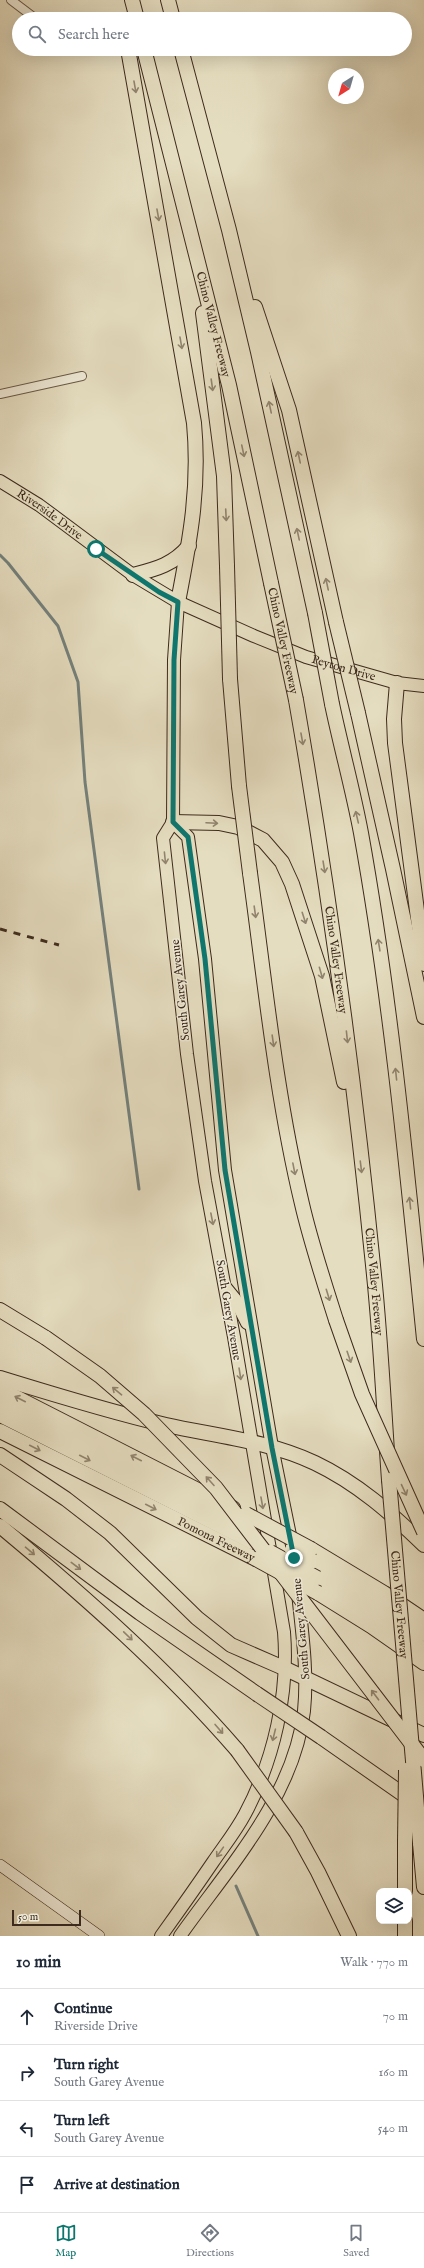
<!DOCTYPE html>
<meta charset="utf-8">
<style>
:root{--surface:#fff;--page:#f2f2f3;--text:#1f2937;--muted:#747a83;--line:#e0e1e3;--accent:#0f766e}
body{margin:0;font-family:"IM FELL English",serif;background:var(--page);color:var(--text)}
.controls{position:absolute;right:12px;bottom:12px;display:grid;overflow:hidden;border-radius:8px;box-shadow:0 4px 16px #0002}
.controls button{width:36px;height:36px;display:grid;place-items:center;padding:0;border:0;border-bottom:1px solid var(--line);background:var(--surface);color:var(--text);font:20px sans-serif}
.compass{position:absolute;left:328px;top:68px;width:36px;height:36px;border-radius:50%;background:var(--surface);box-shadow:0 4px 16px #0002;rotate:217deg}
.scale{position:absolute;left:12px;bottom:10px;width:69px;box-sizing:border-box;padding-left:4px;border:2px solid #3d2b1d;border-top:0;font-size:11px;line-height:14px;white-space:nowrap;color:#3d2b1d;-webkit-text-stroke:3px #eee9d6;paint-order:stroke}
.stop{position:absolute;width:12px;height:12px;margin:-9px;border:3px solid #0f766e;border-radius:50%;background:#fff}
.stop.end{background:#0f766e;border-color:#fff;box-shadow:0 1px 4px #0008}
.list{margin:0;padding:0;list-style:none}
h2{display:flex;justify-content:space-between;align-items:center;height:52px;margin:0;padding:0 16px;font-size:17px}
h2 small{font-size:13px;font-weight:400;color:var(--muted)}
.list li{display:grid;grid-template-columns:26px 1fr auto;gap:12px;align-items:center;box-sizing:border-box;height:56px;padding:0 16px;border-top:1px solid var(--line)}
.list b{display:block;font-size:15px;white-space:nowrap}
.list p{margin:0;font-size:13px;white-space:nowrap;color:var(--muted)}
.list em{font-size:13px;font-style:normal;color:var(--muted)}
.icon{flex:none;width:22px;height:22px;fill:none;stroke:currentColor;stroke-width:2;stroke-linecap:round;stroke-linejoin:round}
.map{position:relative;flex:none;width:424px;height:1936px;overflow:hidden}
.search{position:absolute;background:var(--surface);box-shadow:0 4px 16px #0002;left:12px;right:12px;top:12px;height:44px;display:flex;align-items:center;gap:10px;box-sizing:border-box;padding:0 14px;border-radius:22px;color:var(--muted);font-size:15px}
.sheet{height:276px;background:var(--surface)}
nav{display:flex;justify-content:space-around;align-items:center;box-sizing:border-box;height:56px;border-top:1px solid var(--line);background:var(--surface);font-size:11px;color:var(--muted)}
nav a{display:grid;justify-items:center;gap:2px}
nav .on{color:var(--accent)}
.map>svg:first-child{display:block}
</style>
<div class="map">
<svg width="424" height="1936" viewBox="0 0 424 1936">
<rect width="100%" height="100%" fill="#e5ddc0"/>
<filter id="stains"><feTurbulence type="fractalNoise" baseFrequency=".005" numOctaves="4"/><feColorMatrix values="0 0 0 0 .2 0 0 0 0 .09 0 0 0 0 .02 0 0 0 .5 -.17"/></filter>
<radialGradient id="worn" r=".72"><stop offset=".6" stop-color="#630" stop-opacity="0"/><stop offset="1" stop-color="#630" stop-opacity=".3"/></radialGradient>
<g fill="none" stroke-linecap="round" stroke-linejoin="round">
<!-- stream -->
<g stroke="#74817c" stroke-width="3">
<polyline points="0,555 8,563 58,626 78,682 85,782 139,1189"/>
<polyline points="236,1886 258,1936"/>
</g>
<defs>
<g id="street">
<polyline points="11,0 36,19"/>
<polyline points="0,394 82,376"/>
</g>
<polyline id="secondary" points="0,1865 99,1936"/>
<g id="primary">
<path id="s1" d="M0,481L39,505L133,575L178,602L254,636L306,657L397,683L424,686"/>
<polyline points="173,822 188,837 205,959 225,1170 272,1447 292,1545"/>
<polyline points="226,1288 235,1299 247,1323"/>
<path d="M161,1936C179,1911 196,1887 213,1862C224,1846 236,1831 245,1814C274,1760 289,1693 284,1632L234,1337L205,1181L187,1054L163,838L173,822L174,660L178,602"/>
<path d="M180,1936C228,1868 294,1797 304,1711C308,1672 302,1632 298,1593"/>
</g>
<g id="highway">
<polyline points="132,0 137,19"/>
<polyline points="168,0 173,19"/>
<path d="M128,49L194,423C200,487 190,540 178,602"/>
<path id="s2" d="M144,49L229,385L271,583"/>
<polyline points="181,49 229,230 258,352 315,613"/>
<polyline points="255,307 289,410 336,622"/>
<polyline points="203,313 224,476 227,566"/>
<path d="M133,575C156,569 173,565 189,546"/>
<polyline points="230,679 239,786"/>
<polyline points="397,683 394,719 395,743 424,964"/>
<path id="s3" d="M296,700C329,891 355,1083 374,1275C381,1343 384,1412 389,1480"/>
<path d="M332,704C341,747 353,790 361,833C391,1000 407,1170 424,1339"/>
<polyline points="358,713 393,869 424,1017"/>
<polyline points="173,822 219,823 238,827 263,840 282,862 292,884 322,976 344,1082"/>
<path d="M250,873C265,983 276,1095 302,1204C311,1243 324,1282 336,1320"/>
<polyline points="0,1310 46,1338"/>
<path d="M0,1378C55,1395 110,1412 166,1425C216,1436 269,1441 315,1463C357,1483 391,1513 424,1545"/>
<polyline points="0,1389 233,1508"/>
<polyline points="0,1402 246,1526"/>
<polyline points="0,1415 252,1542"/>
<path id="s4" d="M0,1431L256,1559"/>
<polyline points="0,1455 66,1499 110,1533 197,1618 231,1645 286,1669 424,1735"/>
<polyline points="0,1509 140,1613 257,1694"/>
<path d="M0,1526C84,1596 165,1667 237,1750"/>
<polyline points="311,1549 384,1593 424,1620"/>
<polyline points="313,1561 384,1605 424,1634"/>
<polyline points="317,1578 382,1619 424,1650"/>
<polyline points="318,1593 371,1626 424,1663"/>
<polyline points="321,1737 414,1802"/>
<polyline points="296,1832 318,1872 349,1936"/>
<polyline points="405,1842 405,1891"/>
<polyline points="420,1843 424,1887"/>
<polyline points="405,1921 405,1936"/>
</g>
</defs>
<!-- street casing -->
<use href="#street" stroke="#675846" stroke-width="10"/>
<!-- secondary casing -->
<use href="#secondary" stroke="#3d2b1d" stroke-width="12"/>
<!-- primary casing -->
<use href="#primary" stroke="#3d2b1d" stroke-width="14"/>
<!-- highway casing -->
<use href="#highway" stroke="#3d2b1d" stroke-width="16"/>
<!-- street -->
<use href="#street" stroke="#eee9d6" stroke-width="8"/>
<!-- secondary -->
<use href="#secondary" stroke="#eee9d6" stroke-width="11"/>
<!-- primary -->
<use href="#primary" stroke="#e5ddc0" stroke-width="12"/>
<!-- highway -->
<use href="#highway" stroke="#e5ddc0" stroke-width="14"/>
<!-- rail -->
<polyline stroke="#3d2b1d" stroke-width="3" stroke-dasharray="7 7" stroke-linecap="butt" points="0,929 59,945"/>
<defs>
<g id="highway-bridge">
<polyline points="227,566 230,679"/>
<path id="s5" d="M271,583L296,700"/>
<polyline points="315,613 332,704"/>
<polyline points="336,622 358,713"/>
<polyline points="239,786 250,873"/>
<polyline points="336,1320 362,1394 424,1532"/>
<polyline points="46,1338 100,1376 144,1414 216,1488 424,1760"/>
<path id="s6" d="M389,1480L420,1843"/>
<polyline points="246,1514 311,1549"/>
<polyline points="292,1550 313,1561"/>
<polyline points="270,1552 317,1578"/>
<polyline points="256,1559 318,1593"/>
<polyline points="257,1694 321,1737"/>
<polyline points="237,1750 296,1832"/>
<polyline points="405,1842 406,1770"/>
</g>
</defs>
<!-- highway-bridge casing -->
<use href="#highway-bridge" stroke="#3d2b1d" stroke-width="16" stroke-linecap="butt"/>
<!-- highway-bridge -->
<use href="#highway-bridge" stroke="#e5ddc0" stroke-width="14"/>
</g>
<!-- one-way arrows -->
<defs><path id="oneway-shaft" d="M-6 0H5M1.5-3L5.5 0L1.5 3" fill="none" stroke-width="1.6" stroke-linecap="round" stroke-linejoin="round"/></defs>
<g stroke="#91846e">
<use href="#oneway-shaft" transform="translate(135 87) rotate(80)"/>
<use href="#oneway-shaft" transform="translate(158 215) rotate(80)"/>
<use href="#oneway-shaft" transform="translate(181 343) rotate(80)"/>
<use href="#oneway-shaft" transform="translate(212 385) rotate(82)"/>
<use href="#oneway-shaft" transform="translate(270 407) rotate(-102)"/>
<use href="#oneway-shaft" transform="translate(243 451) rotate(78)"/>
<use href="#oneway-shaft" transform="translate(299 457) rotate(-102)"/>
<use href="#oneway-shaft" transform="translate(226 515) rotate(87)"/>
<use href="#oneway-shaft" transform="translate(298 534) rotate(-102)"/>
<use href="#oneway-shaft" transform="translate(327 584) rotate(-102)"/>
<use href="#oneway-shaft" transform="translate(302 739) rotate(80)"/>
<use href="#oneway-shaft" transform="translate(357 817) rotate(-103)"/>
<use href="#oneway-shaft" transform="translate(212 823) rotate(3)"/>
<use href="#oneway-shaft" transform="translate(165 858) rotate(84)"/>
<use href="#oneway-shaft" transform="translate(324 867) rotate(81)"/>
<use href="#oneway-shaft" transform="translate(255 912) rotate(82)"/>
<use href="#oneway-shaft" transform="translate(304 918) rotate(72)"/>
<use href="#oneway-shaft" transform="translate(379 945) rotate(-99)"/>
<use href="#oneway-shaft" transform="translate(321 973) rotate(74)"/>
<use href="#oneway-shaft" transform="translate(347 1037) rotate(84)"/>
<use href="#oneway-shaft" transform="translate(273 1041) rotate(82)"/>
<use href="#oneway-shaft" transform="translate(396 1074) rotate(-96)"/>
<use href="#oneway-shaft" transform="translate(361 1167) rotate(83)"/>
<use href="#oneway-shaft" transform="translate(294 1169) rotate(79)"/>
<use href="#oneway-shaft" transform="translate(410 1203) rotate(-96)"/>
<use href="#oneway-shaft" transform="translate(212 1219) rotate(79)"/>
<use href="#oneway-shaft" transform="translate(328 1295) rotate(73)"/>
<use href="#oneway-shaft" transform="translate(349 1357) rotate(71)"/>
<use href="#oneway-shaft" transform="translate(240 1374) rotate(81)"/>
<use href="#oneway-shaft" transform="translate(117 1391) rotate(-140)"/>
<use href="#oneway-shaft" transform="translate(20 1399) rotate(-153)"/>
<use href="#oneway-shaft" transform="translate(35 1448) rotate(27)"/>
<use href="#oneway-shaft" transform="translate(85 1458) rotate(27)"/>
<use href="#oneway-shaft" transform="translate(136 1458) rotate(-153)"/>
<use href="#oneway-shaft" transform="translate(210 1481) rotate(-132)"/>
<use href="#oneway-shaft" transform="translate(404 1490) rotate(65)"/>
<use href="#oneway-shaft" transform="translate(262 1503) rotate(80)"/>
<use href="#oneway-shaft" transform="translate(151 1507) rotate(27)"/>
<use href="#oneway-shaft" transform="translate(30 1551) rotate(40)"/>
<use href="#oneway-shaft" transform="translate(76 1566) rotate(37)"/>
<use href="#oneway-shaft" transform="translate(128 1636) rotate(44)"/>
<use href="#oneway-shaft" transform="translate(375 1695) rotate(-127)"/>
<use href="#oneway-shaft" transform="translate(219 1729) rotate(49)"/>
<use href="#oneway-shaft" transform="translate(274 1735) rotate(104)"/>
<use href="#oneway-shaft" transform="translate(220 1852) rotate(125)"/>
</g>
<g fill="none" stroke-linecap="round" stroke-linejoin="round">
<!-- route -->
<polyline stroke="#0f766e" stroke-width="5" points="96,549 159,592 178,602 174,660 173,822 188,837 205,959 225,1170 272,1448 294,1558"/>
</g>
<g text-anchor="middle" stroke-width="3" stroke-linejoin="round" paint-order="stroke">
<!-- street labels -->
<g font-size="12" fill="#3d2b1d" stroke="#eee9d6">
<text dy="4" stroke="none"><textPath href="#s2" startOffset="284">Chino Valley Freeway</textPath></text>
<text dy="4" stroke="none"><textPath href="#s1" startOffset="60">Riverside Drive</textPath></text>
<text dy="4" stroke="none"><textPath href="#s5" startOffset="59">Chino Valley Freeway</textPath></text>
<text dy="4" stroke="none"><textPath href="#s1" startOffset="394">Peyton Drive</textPath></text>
<text dy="4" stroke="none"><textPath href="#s3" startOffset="263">Chino Valley Freeway</textPath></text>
<text transform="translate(180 990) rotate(-96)" y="4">South Garey Avenue</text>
<text dy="4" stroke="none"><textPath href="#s3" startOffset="587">Chino Valley Freeway</textPath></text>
<text transform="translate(229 1310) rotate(80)" y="4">South Garey Avenue</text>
<text dy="4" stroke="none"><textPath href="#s4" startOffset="242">Pomona Freeway</textPath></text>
<text dy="4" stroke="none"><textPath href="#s6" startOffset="125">Chino Valley Freeway</textPath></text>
<text transform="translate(301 1629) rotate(-95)" y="4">South Garey Avenue</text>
</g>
</g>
<rect width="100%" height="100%" filter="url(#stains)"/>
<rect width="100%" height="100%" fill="url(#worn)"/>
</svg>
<div class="controls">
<button><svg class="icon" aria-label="layers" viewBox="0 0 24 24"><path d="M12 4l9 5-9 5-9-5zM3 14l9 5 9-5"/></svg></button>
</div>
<svg class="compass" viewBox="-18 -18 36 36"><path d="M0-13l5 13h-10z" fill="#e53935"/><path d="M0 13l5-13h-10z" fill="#747a83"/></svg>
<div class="scale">50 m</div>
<div class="stop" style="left:96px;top:549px"></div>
<div class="stop end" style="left:294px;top:1558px"></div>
<div class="search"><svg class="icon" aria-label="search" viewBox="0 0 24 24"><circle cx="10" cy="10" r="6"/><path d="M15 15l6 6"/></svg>Search here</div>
</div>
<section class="sheet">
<h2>10 min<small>Walk · 770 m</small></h2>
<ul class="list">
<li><svg class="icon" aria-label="ahead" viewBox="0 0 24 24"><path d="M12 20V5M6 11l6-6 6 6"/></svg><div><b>Continue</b><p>Riverside Drive</p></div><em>70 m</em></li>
<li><svg class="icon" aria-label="right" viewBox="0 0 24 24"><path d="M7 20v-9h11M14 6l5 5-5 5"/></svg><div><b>Turn right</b><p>South Garey Avenue</p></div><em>160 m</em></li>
<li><svg class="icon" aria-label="left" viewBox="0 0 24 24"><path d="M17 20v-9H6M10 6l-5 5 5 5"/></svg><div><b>Turn left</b><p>South Garey Avenue</p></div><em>540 m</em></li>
<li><svg class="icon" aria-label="arrive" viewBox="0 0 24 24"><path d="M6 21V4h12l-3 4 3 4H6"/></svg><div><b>Arrive at destination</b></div></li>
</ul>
</section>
<nav>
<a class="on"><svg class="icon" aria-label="map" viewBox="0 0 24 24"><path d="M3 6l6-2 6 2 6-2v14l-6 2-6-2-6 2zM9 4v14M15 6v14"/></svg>Map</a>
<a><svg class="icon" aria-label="directions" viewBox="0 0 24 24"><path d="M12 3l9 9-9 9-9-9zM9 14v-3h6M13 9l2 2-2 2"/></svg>Directions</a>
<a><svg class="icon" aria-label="saved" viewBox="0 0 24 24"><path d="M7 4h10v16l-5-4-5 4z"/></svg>Saved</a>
</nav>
